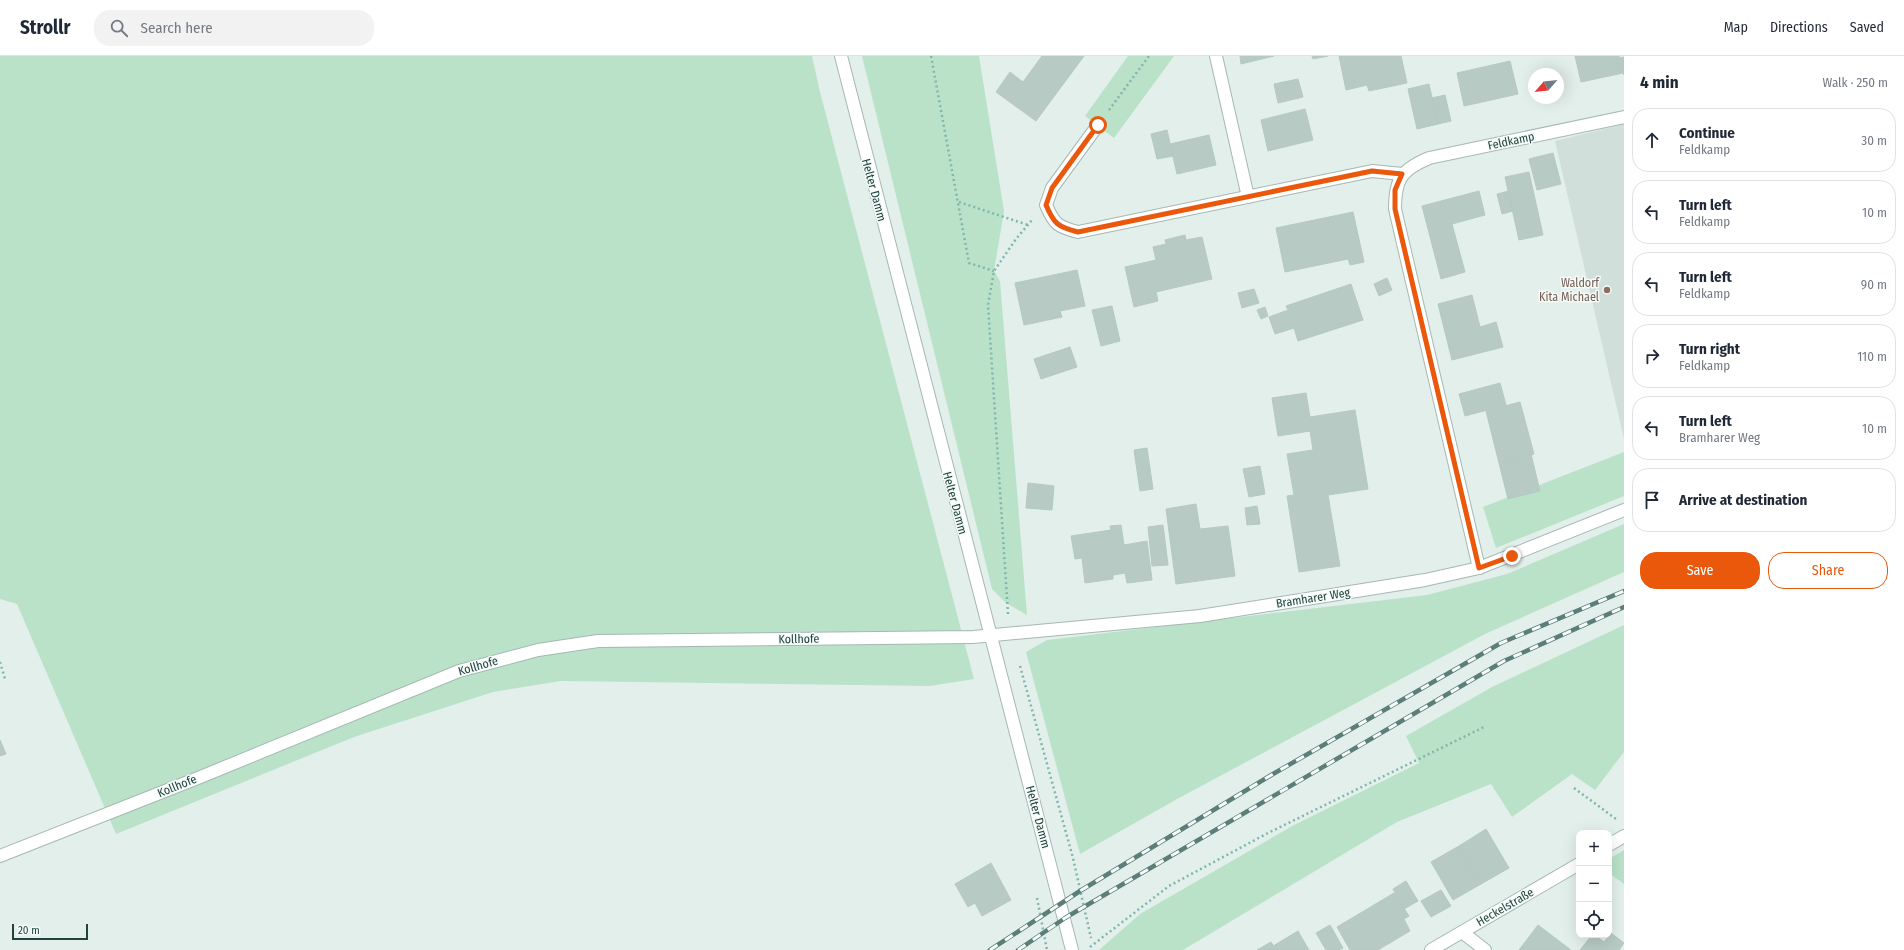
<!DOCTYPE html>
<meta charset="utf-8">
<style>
:root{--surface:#fff;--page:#f2f2f3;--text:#1f2937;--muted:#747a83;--line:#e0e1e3;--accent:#ea580c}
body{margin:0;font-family:"Fira Sans Condensed",sans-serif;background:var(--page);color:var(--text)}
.controls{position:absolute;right:12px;bottom:12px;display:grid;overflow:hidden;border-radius:8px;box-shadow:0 4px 16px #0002}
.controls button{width:36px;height:36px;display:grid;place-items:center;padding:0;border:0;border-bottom:1px solid var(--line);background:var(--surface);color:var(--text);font:20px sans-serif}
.compass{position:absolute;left:1528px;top:12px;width:36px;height:36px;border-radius:50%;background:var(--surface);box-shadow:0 4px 16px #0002;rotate:242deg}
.scale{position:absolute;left:12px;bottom:10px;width:76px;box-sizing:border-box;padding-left:4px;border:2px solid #20433d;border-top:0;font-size:11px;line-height:14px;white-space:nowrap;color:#20433d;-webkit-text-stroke:3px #f5fbf8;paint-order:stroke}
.stop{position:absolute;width:12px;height:12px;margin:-9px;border:3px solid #ea580c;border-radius:50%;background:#fff}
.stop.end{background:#ea580c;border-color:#fff;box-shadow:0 1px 4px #0008}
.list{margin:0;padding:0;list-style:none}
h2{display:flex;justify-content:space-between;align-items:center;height:52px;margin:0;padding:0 16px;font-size:17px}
h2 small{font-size:13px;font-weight:400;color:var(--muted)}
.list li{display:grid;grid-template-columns:26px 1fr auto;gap:12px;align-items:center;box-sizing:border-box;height:64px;margin:0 8px 8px;padding:0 8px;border:1px solid var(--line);border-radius:16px}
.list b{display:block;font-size:15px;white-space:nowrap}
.list p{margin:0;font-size:13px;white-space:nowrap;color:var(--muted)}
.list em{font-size:13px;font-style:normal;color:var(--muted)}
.actions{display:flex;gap:8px;padding:12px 16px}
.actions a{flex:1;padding:9px 0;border:1px solid var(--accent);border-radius:16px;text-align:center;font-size:14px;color:var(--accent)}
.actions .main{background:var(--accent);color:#fff}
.icon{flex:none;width:22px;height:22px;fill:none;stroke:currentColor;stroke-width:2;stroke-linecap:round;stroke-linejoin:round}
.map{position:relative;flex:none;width:1624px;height:894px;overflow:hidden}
header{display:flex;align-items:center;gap:24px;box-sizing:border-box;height:56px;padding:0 20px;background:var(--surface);border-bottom:1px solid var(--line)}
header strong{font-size:19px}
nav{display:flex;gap:22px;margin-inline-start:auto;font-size:14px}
.search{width:280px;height:36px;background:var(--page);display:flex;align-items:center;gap:10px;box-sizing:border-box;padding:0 14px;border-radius:16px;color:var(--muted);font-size:15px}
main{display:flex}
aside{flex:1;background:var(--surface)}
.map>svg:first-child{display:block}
</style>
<header>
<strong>Strollr</strong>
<div class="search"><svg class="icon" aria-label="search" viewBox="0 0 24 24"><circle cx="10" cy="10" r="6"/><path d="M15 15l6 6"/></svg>Search here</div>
<nav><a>Map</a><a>Directions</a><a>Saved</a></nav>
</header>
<main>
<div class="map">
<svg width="1624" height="894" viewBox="0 0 1624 894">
<rect width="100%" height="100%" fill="#e3efeb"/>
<!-- built -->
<polygon fill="#d1dfda" points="1624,68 1624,383 1555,85"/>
<!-- green -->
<g fill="#bae2c9">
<polygon points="0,0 812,0 820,36 974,623 930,630 561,625 493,636 354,681 116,778 17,548 0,543"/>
<polygon points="862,0 979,0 1004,155 994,215 1000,225 1027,559 1006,547 992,533"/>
<polygon points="1128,0 1174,0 1114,82 1085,60"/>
<polygon points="1624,396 1624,440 1496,492 1483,451"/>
<polygon points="1624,468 1624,516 1485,578 1179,742 1080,798 1026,596 1047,584 1427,539 1507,518"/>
<polygon points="1624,569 1624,696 1595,734 1572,718 1512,761 1491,728 1397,766 1183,894 1099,894 1140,858 1294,769 1419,707 1406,680 1492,631"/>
<polygon points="1624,794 1624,828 1609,817 1609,803"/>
</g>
<!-- building -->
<g fill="#b8cac4" stroke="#b5c9c3">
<polygon points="1042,0 1084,0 1036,65 996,36 1010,16 1023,26"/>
<polygon points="1240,0 1274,0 1241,8"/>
<polygon points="1312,0 1328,0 1313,3"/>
<polygon points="1339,0 1401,0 1407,27 1369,35 1367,29 1346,34"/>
<polygon points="1575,0 1619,0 1623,17 1581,26"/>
<polygon points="1624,1 1624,19 1620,2"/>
<polygon points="1510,5 1518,38 1464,50 1457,17"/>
<polygon points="1298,23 1303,41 1278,47 1274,28"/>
<polygon points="1429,28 1438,68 1417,73 1408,33"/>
<polygon points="1445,39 1451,65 1438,68 1432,42"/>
<polygon points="1305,53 1313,84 1268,95 1261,64"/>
<polygon points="1167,74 1173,100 1157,103 1151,78"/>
<polygon points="1209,79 1216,109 1177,118 1170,88"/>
<polygon points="1553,97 1561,128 1537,134 1529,103"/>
<polygon points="1529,116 1543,179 1519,184 1505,121"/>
<polygon points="1479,135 1485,159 1452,168 1465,216 1441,223 1422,150"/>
<polygon points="1509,135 1513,155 1502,158 1497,138"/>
<polygon points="1353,156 1364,206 1350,209 1348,203 1285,216 1276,172"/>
<polygon points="1185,179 1186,184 1202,181 1212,223 1156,236 1158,245 1134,251 1125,211 1156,204 1153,191 1166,188 1165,184"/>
<polygon points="1077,214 1085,250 1060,255 1062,261 1024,269 1015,227"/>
<polygon points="1387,222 1392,234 1379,240 1374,228"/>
<polygon points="1351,228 1363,264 1298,285 1294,272 1275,278 1269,261 1288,254 1286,250"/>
<polygon points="1254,233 1259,247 1242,252 1238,237"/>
<polygon points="1472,239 1480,271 1496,266 1503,291 1452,304 1438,248"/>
<polygon points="1112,250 1120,285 1101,290 1092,254"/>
<polygon points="1265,251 1268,260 1261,263 1257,254"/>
<polygon points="1070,291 1077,311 1041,323 1034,303"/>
<polygon points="1500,327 1506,349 1465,360 1459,338"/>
<polygon points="1306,337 1310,361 1355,354 1368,433 1328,439 1340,510 1299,516 1287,440 1294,439 1287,398 1313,394 1310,375 1278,380 1272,342"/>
<polygon points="1520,346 1534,398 1499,407 1486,355"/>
<polygon points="1147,392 1153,433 1140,435 1134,394"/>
<polygon points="1531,398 1540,435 1508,443 1499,407"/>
<polygon points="1260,410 1265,438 1249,441 1243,413"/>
<polygon points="1028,427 1054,430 1052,454 1026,452"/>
<polygon points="1196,448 1200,473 1228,470 1235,520 1176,528 1166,453"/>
<polygon points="1257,450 1260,468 1247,469 1245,452"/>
<polygon points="1121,469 1124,489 1147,485 1152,524 1127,527 1125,517 1113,519 1113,523 1085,527 1082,502 1075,503 1071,480 1111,474 1110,470"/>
<polygon points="1163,469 1168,509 1152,510 1148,471"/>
<polygon points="0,684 6,698 0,700"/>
<polygon points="1486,773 1509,812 1481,828 1459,790"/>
<polygon points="1459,790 1481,828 1453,844 1431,806"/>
<polygon points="991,807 1011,844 982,860 975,847 968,851 955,828"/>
<polygon points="1406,825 1418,845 1404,853 1393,833"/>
<polygon points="1441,834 1451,850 1431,861 1421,845"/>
<polygon points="1394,837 1409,860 1404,863 1410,875 1378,894 1350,894 1337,871"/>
<polygon points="1330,869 1343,892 1339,894 1326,894 1316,877"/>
<polygon points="1538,869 1571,894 1519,894"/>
<polygon points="1298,875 1309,894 1276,894 1273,890"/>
<polygon points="1611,877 1624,887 1619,894 1598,894"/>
<polygon points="1592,879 1595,879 1604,886 1598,894 1580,894"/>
<polygon points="1271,886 1276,894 1257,894"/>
</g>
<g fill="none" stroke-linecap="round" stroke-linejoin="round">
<defs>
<polyline id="service" points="1216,0 1248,141"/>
<g id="minor">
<path d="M1098,69L1052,132L1046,149C1054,168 1058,171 1078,176L1372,115L1402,118"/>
<path d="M1479,512L1395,153C1395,123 1401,114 1429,102L1624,61"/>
<polyline points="1609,789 1624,780"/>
<polyline points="0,800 198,722 459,615 538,594 598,585 973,581 1200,560 1425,524 1479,512 1624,454"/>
<polyline points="1462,876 1485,894"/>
<polyline points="1431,894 1579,808"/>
</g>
<polyline id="tertiary" points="841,0 1072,894"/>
</defs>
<!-- service casing -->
<use href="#service" stroke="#a5b8b3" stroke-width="14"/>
<!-- minor casing -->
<use href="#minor" stroke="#a5b8b3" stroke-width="14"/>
<!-- tertiary casing -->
<use href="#tertiary" stroke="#a5b8b3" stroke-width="14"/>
<!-- path -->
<g stroke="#80b6ab" stroke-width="2.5" stroke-dasharray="2 3" stroke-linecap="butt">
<polyline points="931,0 969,207 994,215"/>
<polyline points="1109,54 1149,0"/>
<polyline points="959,146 1028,169"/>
<polyline points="1008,558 988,249 994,215 1016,183 1032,164"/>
<polyline points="0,606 5,623"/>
<polyline points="1020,610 1073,802 1091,882"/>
<polyline points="1574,732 1616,763"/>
<polyline points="1037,842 1047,894"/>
<polyline points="1090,891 1169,830 1268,777 1484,671"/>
</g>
<!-- service -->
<use href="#service" stroke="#fff" stroke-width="12"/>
<!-- minor -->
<use href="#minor" stroke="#fff" stroke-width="12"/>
<!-- tertiary -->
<use href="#tertiary" stroke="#fff" stroke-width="12"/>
<defs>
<g id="rail">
<polyline points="990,894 1080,835 1273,718 1501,587 1624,535"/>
<polyline points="1018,894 1065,862 1504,605 1624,551"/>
</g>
</defs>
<!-- rail casing -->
<use href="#rail" stroke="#5b7e79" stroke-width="4.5"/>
<!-- rail -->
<use href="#rail" stroke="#f5fbf8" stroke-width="3" stroke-dasharray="9" stroke-linecap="butt"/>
</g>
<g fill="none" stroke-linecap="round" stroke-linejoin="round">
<!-- route -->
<path stroke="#ea580c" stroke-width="5" d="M1098,69L1052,132L1046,149C1054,168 1058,171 1078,176L1372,115L1402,118L1395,134V153L1479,512L1512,500"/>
</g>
<!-- markers -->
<circle fill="#8d6e63" stroke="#f5fbf8" stroke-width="1.5" cx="1607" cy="234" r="4"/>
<g text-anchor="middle" stroke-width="3" stroke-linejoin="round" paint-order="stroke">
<!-- street labels -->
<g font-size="12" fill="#20433d" stroke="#f5fbf8">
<text transform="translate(1511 85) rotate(-12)" y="4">Feldkamp</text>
<text transform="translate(874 134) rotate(75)" y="4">Helter Damm</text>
<text transform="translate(955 447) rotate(75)" y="4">Helter Damm</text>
<text transform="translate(1313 542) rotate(-9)" y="4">Bramharer Weg</text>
<text transform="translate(799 583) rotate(-1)" y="4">Kollhofe</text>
<text transform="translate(478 610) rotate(-16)" y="4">Kollhofe</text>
<text transform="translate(177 730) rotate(-22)" y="4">Kollhofe</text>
<text transform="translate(1038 761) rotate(75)" y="4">Helter Damm</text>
<text transform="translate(1505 851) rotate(-30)" y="4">Heckelstraße</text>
</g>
<!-- education labels -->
<g font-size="12" fill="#785e54" stroke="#f5fbf8" text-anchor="end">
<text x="1599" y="231">Waldorf<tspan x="1599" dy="14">Kita Michael</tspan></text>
</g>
</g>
</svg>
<div class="controls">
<button>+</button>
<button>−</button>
<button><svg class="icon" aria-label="locate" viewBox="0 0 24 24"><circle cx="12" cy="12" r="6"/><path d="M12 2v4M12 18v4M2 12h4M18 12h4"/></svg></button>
</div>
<svg class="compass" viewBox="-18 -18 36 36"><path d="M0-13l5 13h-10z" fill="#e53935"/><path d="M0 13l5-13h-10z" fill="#747a83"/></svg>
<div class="scale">20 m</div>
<div class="stop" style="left:1098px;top:69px"></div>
<div class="stop end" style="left:1512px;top:500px"></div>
</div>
<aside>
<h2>4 min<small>Walk · 250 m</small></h2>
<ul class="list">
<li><svg class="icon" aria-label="ahead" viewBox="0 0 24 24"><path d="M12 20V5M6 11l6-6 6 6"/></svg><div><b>Continue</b><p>Feldkamp</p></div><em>30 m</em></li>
<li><svg class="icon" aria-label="left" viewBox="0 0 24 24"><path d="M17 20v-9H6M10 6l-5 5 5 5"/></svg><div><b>Turn left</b><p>Feldkamp</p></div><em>10 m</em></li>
<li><svg class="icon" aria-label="left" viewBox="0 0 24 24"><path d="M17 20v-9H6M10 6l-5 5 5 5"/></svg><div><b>Turn left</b><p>Feldkamp</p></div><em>90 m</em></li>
<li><svg class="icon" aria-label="right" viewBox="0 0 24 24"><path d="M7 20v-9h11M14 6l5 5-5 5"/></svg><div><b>Turn right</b><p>Feldkamp</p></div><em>110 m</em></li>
<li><svg class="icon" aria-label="left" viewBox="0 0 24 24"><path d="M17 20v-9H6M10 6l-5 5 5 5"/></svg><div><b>Turn left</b><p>Bramharer Weg</p></div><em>10 m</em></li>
<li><svg class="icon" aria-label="arrive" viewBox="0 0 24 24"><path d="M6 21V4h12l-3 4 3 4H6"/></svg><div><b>Arrive at destination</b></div></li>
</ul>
<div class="actions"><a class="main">Save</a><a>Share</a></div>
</aside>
</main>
